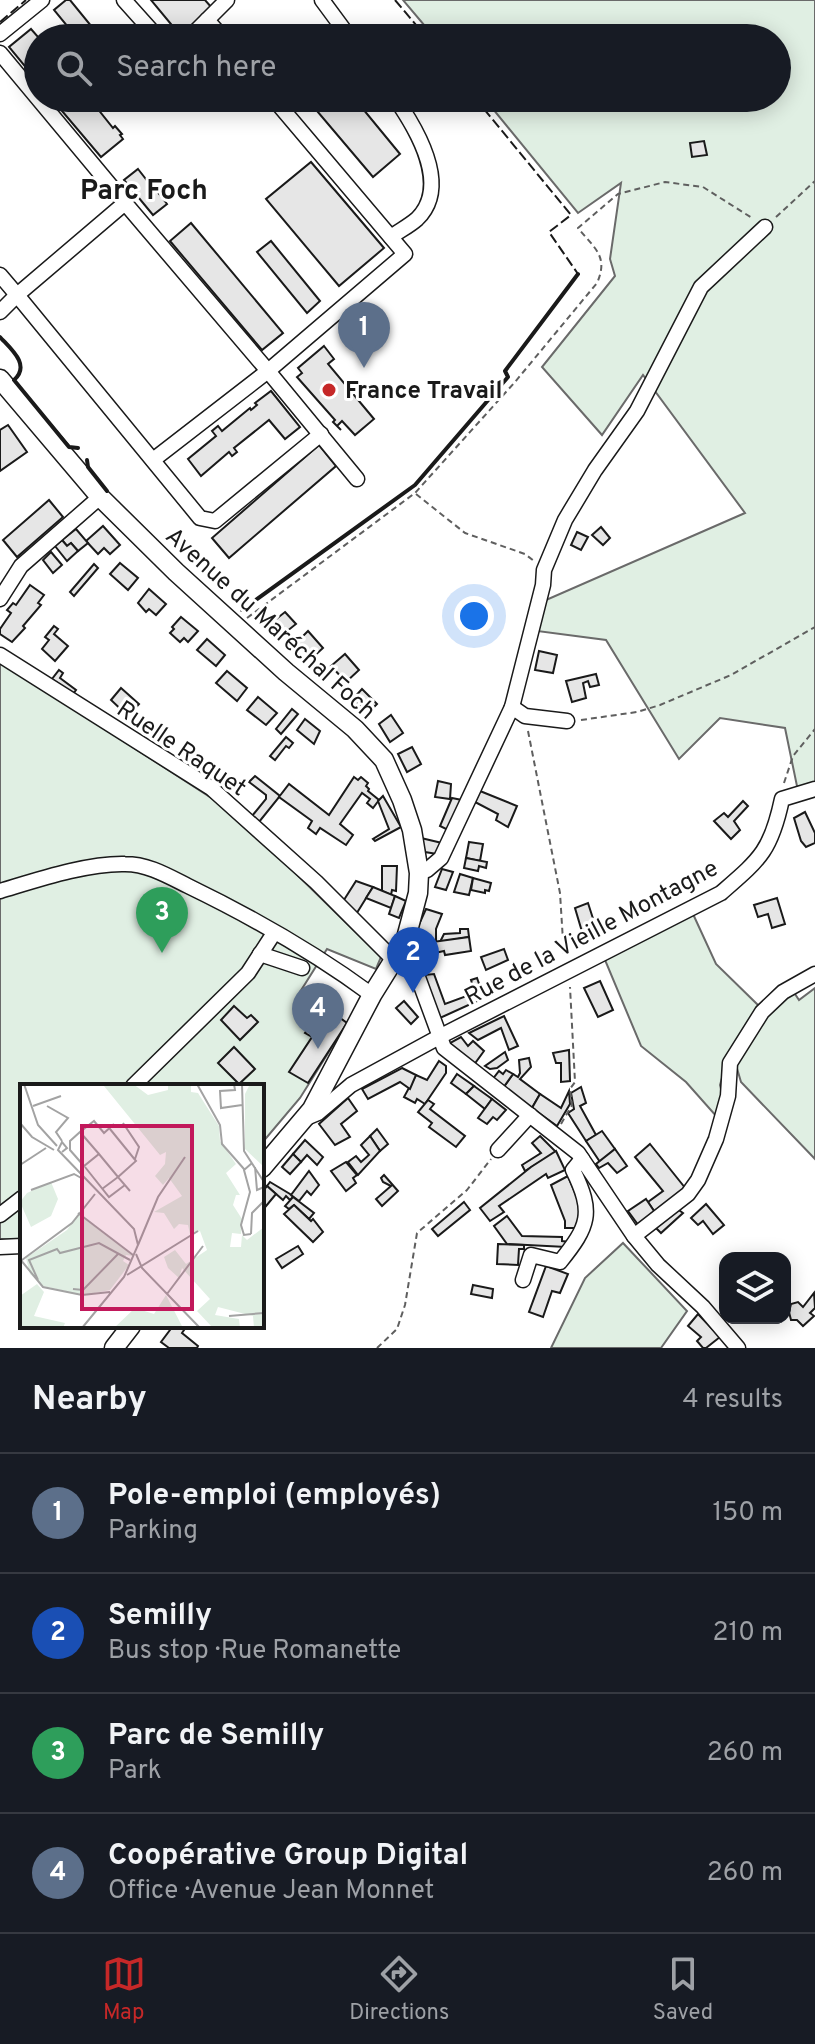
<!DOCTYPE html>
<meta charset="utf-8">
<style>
:root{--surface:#171b24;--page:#20242c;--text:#f1f3f6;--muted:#9ea1a6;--line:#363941;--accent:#c62828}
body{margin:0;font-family:Overpass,sans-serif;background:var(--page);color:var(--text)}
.controls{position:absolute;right:24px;bottom:24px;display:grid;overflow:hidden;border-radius:16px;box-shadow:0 4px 20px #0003}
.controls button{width:72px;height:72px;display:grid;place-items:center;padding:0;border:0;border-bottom:2px solid var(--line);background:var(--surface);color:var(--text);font:40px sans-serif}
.you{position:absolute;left:474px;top:616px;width:28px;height:28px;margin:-20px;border:6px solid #fff;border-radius:50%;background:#1a73e8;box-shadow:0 0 0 12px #1a73e833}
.badge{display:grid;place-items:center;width:52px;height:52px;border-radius:50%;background:var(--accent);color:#fff;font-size:26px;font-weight:700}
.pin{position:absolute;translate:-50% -66px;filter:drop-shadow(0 2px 4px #0008)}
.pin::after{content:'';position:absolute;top:42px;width:28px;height:24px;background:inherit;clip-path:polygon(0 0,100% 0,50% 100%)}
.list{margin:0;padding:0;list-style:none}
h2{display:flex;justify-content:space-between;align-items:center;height:104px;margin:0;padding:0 32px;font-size:34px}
h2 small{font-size:26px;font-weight:400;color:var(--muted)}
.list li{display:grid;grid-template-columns:52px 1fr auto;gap:24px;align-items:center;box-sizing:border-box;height:120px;padding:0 32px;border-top:2px solid var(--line)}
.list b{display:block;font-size:30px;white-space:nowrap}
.list p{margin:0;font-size:26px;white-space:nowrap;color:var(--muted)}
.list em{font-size:26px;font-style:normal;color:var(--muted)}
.icon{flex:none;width:44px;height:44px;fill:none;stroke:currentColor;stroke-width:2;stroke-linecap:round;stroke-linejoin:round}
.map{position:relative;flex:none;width:815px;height:1348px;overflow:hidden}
.search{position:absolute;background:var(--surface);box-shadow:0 4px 20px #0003;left:24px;right:24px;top:24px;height:88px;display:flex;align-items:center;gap:20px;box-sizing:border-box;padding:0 28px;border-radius:44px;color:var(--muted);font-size:30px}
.sheet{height:584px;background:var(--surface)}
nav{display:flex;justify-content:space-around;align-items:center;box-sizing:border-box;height:112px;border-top:2px solid var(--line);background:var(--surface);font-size:22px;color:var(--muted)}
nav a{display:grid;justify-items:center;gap:4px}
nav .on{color:var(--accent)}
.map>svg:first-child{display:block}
</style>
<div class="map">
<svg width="815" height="1348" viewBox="0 0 815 1348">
<rect width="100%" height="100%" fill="#fff"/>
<!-- green -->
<g fill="#e0efe3" stroke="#6a6a6a" stroke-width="2">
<polygon points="403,0 815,0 815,785 798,791 785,728 720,718 679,759 606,640 537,631 546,600 745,513 643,375 602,435 542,367 615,276 610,259 621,183 578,213 484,98 777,98 777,38 435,38"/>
<polygon points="0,661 233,812 381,957 376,969 327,949 300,992 347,1023 300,1098 262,1143 262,1086 22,1086 22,1241 0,1239"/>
<polygon points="693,914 716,964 761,1008 727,1061 720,1085 723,1097 717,1117 686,1082 641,1046 605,960"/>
<polygon points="815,988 815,1159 741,1082 736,1065 764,1017 793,991 799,1000"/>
<polygon points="623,1243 687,1311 661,1348 551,1348 585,1278"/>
</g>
<!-- building -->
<g fill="#e6e6e6" stroke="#1a1a1a" stroke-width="2">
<polygon points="66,0 70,0 101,38 77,38 54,10"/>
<polygon points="151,0 205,0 212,8 180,35"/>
<polygon points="31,29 39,38 38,82 9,47"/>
<polygon points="51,98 89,98 113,128 115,126 122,134 120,135 123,139 101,157"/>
<polygon points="306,98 354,98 400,154 373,177"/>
<polygon points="704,141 707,155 692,157 690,143"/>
<polygon points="311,162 384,248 339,286 266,199"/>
<polygon points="138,169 149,183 152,180 158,187 156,190 167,204 153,215 124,180"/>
<polygon points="191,223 283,333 262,350 170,241"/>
<polygon points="271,241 320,301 307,313 257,252"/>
<polygon points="324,346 334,359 328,364 374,419 355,435 342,421 337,426 341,430 333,422 335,420 297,377 302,373 298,368"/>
<polygon points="271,391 300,427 285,439 269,420 234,448 237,452 232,456 229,452 201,476 188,459 216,436 212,431 218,426 222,431 250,408 251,410 257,405 255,403"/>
<polygon points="8,425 27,452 0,471 0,430"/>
<polygon points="319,445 336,466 229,558 212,538"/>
<polygon points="49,500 63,517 17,557 3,540"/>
<polygon points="103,526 120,545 110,554 104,548 98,554 86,541"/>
<polygon points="601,527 610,538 603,545 592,535"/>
<polygon points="76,529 88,543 78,551 71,543 67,546 62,540"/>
<polygon points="577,532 588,537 581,550 571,545"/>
<polygon points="62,540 67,546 71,543 78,551 67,561 55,546"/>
<polygon points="51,552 62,565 53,573 43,560"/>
<polygon points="120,563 138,578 128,590 110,574"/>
<polygon points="94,564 98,568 74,596 70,592"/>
<polygon points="30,585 44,595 38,603 41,605 23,626 25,628 12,642 0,634 0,629 11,613 7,610 13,603 16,605"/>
<polygon points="149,589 166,604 156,615 149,609 146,612 138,603"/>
<polygon points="285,612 296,624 286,632 275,620"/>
<polygon points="181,617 198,631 188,642 184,638 180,642 170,633 174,629 172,627"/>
<polygon points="54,626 58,629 54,634 68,646 55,661 42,649 49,640 45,637"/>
<polygon points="308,631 323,648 312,658 297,642"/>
<polygon points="207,639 225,655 216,666 197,650"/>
<polygon points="539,651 557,655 553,673 535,670"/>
<polygon points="345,654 359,670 346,682 331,666"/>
<polygon points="59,670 63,673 60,678 76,690 73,694 52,679"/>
<polygon points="227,671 247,688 237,701 216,683"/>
<polygon points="596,674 599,685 590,687 588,681 583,683 586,698 572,702 566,681"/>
<polygon points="121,688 139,704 128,716 111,700"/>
<polygon points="362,689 377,704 368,713 353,699"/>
<polygon points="258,697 277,713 266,725 247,710"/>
<polygon points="292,709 298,714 281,734 276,729"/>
<polygon points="391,715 403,733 390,742 379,724"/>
<polygon points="305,719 320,731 314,744 297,730"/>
<polygon points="286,737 293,743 289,748 286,746 275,760 270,756"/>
<polygon points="412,747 421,764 407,772 398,754"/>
<polygon points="255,776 280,796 259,822 252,816 266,799 266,795 249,782"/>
<polygon points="354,777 358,780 361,777 368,783 366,786 369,789 368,791 379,800 373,808 367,803 370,799 362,793 340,824 353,835 346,845 320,828 316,834 308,828 312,821 279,797 289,784 329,815"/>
<polygon points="438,781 451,784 450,799 435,797"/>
<polygon points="480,791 517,806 508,827 496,820 498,814 475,802"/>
<polygon points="383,796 401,827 375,841 373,839 389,829 378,801"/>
<polygon points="452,798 462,800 448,830 440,826"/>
<polygon points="743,801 748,806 734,821 740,830 731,839 714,821 724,813 728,817"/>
<polygon points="805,812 815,833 815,843 806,847 801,841 794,818"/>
<polygon points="421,838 442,843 437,854 425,852"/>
<polygon points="469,842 483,844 480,861 466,858"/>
<polygon points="466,858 487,862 486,868 479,866 478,871 464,868"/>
<polygon points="382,866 397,866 396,891 392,890 391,895 382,891"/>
<polygon points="442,869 453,872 446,890 435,887"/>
<polygon points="460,874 473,878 469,895 454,892"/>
<polygon points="473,878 491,883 489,891 485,890 485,893 471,890"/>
<polygon points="356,881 373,887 355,916 342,903"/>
<polygon points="373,887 395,896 391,908 366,898"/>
<polygon points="395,896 406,901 399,918 389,914"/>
<polygon points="777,898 785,924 772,928 768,914 758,917 754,905"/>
<polygon points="588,903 597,931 583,935 575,908"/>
<polygon points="426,909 442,914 436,929 436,942 418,944 416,931"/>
<polygon points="460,929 468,929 469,937 440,942 444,934 460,933"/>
<polygon points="469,937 471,951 445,955 444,951 430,954 431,967 421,968 418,944"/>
<polygon points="504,949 508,960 486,970 481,957"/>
<polygon points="434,974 445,1004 475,993 471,980 477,978 484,998 440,1018 424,975"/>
<polygon points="600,981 613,1010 598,1017 584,988"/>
<polygon points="404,1001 418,1017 411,1024 396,1008"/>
<polygon points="234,1006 247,1018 251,1015 258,1022 240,1040 221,1020"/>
<polygon points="336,1015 347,1023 308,1083 289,1072 312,1037 305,1033 312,1023 325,1032"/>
<polygon points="504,1016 518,1046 509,1050 501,1028 478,1040 469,1033"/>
<polygon points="461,1037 468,1046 473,1041 484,1051 473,1066 460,1057 450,1043"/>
<polygon points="234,1047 255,1069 239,1084 218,1063"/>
<polygon points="569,1050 570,1081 561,1082 561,1063 556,1063 553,1053"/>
<polygon points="505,1052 508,1060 497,1068 490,1069 485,1066"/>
<polygon points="529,1058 531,1067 520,1079 540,1094 532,1108 503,1088 513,1074 518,1077 520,1073 519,1060"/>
<polygon points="439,1061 446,1066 446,1073 425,1104 417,1099 415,1103 404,1097 416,1075 427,1080"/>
<polygon points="402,1068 416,1075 410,1089 400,1082 368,1099 362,1089"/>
<polygon points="506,1070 513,1074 503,1088 492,1080 499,1071 503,1074"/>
<polygon points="457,1074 474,1086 466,1094 451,1083"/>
<polygon points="474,1086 492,1099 485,1109 466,1094"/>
<polygon points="581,1087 586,1103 580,1106 596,1135 586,1141 568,1113 574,1109 571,1093"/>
<polygon points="569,1091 570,1104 557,1126 532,1108 540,1094 561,1108"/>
<polygon points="348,1098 357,1111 341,1124 350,1137 335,1145 319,1124"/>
<polygon points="492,1099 506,1110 497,1120 493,1117 487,1124 478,1118"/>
<polygon points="428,1100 434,1104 430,1109 465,1136 456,1147 429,1127 432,1123 418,1112"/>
<polygon points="377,1129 388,1144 380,1151 370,1136"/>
<polygon points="602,1131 615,1149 600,1162 586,1141"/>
<polygon points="370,1136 380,1151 358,1175 348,1162 356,1156 361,1162 369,1155 361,1145"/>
<polygon points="540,1136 556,1152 525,1171 522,1165 541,1153 532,1143"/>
<polygon points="305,1140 323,1157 317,1165 307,1155 301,1162 293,1154"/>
<polygon points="650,1144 686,1189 656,1214 648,1202 663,1191 635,1157"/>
<polygon points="615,1149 627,1166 617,1173 608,1163 599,1168 596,1164"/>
<polygon points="556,1151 565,1170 548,1178 546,1174 499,1206 504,1212 490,1221 480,1208 531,1167"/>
<polygon points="293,1154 301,1162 290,1174 282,1167"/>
<polygon points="346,1162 357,1175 353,1178 356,1183 346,1191 331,1171"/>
<polygon points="309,1171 319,1185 311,1195 307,1191 299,1201 291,1195"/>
<polygon points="384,1175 398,1191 382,1206 376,1199 391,1186 383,1182 381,1178"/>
<polygon points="568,1176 582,1209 579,1228 565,1228 565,1221 551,1185"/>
<polygon points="270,1182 290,1194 293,1197 290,1200 286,1196 283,1200 267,1186"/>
<polygon points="267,1186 276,1194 262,1211 262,1192"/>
<polygon points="293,1197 314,1213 309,1219 294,1205 289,1209 285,1206"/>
<polygon points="646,1199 656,1214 639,1226 628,1211"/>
<polygon points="464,1202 470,1210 438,1236 432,1229"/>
<polygon points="706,1204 724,1225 713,1234 703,1221 698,1225 691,1218"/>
<polygon points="294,1205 311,1221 313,1219 323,1232 313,1242 284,1214"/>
<polygon points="676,1208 683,1213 661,1233 654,1226"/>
<polygon points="507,1216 522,1236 562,1237 562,1241 570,1242 566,1247 507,1244 494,1226"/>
<polygon points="498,1244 524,1245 524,1249 519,1249 518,1265 497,1264"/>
<polygon points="298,1246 303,1254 282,1268 276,1259"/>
<polygon points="546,1266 568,1274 560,1293 552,1291 543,1317 529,1312"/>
<polygon points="473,1285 493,1289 492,1298 471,1294"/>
<polygon points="814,1293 815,1308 810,1313 814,1316 803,1326 797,1320 791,1320 789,1312 791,1304 798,1302 803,1307"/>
<polygon points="698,1314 720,1337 706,1348 703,1348 697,1341 701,1337 688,1326"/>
<polygon points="173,1326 186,1327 182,1333 198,1346 197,1348 169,1348 161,1342"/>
</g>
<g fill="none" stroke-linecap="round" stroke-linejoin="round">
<defs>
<g id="minor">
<polyline points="124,0 158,38"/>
<polyline points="322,0 350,38"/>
<polyline points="207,20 223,38"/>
<polyline points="0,34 42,0"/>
<polyline points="189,38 227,0"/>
<polyline points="0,53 125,203"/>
<path d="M391,237C399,231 409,226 417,219C451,186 416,128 395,98"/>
<polyline points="0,275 17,295 125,203 268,371 405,254 273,98"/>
<polyline points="0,312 17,295 200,518 215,521 321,434"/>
<polyline points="153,460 268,371 357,479"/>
<polyline points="0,599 21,566 100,497"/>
<polyline points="0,655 211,788 316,882 394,960"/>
<polyline points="512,707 525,716 567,721"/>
<polyline points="419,873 427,870 441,858 512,707 543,585 544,570 565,520 595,470 637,411 701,287 765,227"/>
<path d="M0,891C37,880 87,863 125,864C148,864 168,876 188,886C252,917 315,953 372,995"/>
<polyline points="405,942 444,1048 578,1153 634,1236 658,1265 703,1307 738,1348"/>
<polyline points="260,954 302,968"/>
<polyline points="133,1086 248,973 274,933"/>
<path d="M306,1118L318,1113L351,1085L439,1037L721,893C760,859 771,851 782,799L815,789"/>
<polyline points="498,1150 530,1115"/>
<polyline points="0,1215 22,1198"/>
<polyline points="634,1236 688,1194 698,1180 716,1139 728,1096 730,1063 762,1012 783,992 815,974"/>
<polyline points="0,1247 22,1246"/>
<path d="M523,1280L531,1255L560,1262C589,1226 594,1213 573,1170L582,1159"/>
</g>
<g id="major">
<polyline points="0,379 100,497 176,572 286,672 355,729 384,760 402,800 412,830 419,873 418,893 405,942 372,995 312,1109 262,1168"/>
<polyline points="114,1348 131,1326"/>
</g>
</defs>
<!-- minor casing -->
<use href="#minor" stroke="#1a1a1a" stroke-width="17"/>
<!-- major casing -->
<use href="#major" stroke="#1a1a1a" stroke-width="21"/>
<!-- path -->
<g stroke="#5f5f5f" stroke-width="2" stroke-dasharray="6 4" stroke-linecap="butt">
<polyline points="776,217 815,181"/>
<polyline points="416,494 465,533 525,554 534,561"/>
<path d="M247,618L415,493L515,382L597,283C609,256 594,248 578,228L618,194L665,182L703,187L752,218"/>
<polyline points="581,720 637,712 660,705 731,675 815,627"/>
<polyline points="528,731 560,893 564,957"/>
<polyline points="784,783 793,756 815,729"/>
<polyline points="561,1124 572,1105 570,1089 575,1082 570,987"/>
<polyline points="377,1348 397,1329 405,1305 417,1233 467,1190 491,1159"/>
</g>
<!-- minor -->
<use href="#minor" stroke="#fff" stroke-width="14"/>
<!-- major -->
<use href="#major" stroke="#fff" stroke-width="18"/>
<!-- fence -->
<g stroke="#1a1a1a" stroke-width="2" stroke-dasharray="10 4" stroke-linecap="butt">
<polyline points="395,0 427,38"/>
<polyline points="0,22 26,0"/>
<polyline points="475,98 571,215 549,232 578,274"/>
</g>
<!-- wall -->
<g stroke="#1a1a1a" stroke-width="4">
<path d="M0,337C11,349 31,365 14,380L69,447L78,448"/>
<polyline points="87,460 88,467 107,491"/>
<polyline points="242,610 415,485 508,377 505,371 578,274"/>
</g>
</g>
<!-- markers -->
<circle fill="#c62828" stroke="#fff" stroke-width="3" cx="329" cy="390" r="8"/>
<g text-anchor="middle" stroke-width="6" stroke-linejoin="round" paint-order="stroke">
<!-- poi labels -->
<g font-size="24" font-weight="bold" fill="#1a1a1a" stroke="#fff" text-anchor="start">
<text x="345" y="398">France Travail</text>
</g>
<!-- street labels -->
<g font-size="24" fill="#1a1a1a" stroke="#fff">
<text transform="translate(271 623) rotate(42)" y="8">Avenue du Maréchal Foch</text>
<text transform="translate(182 748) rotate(34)" y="8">Ruelle Raquet</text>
<text transform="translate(591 932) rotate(-28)" y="8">Rue de la Vieille Montagne</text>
</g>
<!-- quarter labels -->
<g font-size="28" font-weight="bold" fill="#1a1a1a" stroke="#fff">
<text x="144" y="199">Parc Foch</text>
</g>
</g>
<!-- overview -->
<g transform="translate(20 1084)">
<rect width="244" height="244" fill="#fff"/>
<path d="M113,0L128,11L148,6V0H171V8L178,9L199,42L200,57L216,80L206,89L220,111H216L213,121L222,135L221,150L212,149L210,163H221L222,151L227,156L244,143V244H234L233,232L198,223L195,231L219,235L220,244L192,243L177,227L190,215L162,184L159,194L148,184L144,173L155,166L166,180L187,166L180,147L170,150L168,141L159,140L154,145L144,129L134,128L162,112L149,94L143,101L135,92L145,80L146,68L140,71L84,2ZM244,0V83L225,65V10L229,2ZM31,98L38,115L31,132L11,143L0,118L7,109ZM58,130L113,172L106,171L103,177L109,181L90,206L64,211L23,202L10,190L6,174L47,146ZM17,200L24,208L14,232L45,239L43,244H0V212ZM146,211L163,244H94L115,224L134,230Z" fill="#e0efe3"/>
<path fill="none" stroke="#a3a3a3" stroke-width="2" d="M4,0L18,41L37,62M177,0L200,41L202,60L224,85M214,0L215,6L200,7L201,24L222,21M222,0L224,67L244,98M13,22L41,12M27,22L48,34L36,48L42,57M0,39L12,53L34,66M103,39L119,63L115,75M60,48L74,37L84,49L94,40M42,68L47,64L42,58L38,66L114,145L118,161L104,193L62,244M79,70L60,48L50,57V66L64,82L79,70L98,93L116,77L90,45M0,81L26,64M65,83L89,113L105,101M235,83L237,106L244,103M82,105L98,93L110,107M11,106L54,90L63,95M58,129L113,171M231,150L224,151L221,141L230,108L224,86L232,79M231,150L232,129L244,117M118,161L138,113L165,73M116,170L122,184L180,244M0,175L23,203L62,211L90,208M2,176L52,139L75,110M107,191L178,147M18,196L9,176L37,165L40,169L79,159L110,176M53,205L63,206L99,169M147,210L183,162M209,232L244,229"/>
<path fill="#c2185b" fill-opacity="0.15" stroke="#c2185b" stroke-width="4" d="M62,42H172V225H62Z"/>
<rect width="244" height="244" fill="none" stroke="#1a1a1a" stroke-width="4"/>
</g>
</svg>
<div class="controls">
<button><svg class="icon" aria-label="layers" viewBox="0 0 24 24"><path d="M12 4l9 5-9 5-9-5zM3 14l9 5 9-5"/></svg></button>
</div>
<div class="you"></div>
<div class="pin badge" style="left:364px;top:368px;background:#5c6f8a">1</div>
<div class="pin badge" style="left:413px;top:993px;background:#1a4fb4">2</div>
<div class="pin badge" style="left:162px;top:953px;background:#2e9e5b">3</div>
<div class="pin badge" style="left:318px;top:1049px;background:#5c6f8a">4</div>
<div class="search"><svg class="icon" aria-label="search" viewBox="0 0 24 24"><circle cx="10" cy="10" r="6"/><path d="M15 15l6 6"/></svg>Search here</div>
</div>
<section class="sheet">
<h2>Nearby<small>4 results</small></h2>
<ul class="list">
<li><span class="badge" style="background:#5c6f8a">1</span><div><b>Pole-emploi (employés)</b><p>Parking</p></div><em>150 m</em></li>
<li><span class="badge" style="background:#1a4fb4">2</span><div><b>Semilly</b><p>Bus stop · Rue Romanette</p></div><em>210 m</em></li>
<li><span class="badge" style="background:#2e9e5b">3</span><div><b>Parc de Semilly</b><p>Park</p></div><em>260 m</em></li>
<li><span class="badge" style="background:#5c6f8a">4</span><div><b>Coopérative Group Digital</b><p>Office · Avenue Jean Monnet</p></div><em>260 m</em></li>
</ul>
</section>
<nav>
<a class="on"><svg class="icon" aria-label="map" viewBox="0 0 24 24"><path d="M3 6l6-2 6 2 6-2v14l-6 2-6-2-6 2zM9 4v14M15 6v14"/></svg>Map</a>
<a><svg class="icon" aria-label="directions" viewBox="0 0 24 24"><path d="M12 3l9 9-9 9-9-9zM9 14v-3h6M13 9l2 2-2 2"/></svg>Directions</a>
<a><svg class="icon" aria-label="saved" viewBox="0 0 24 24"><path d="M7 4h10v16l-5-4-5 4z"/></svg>Saved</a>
</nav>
